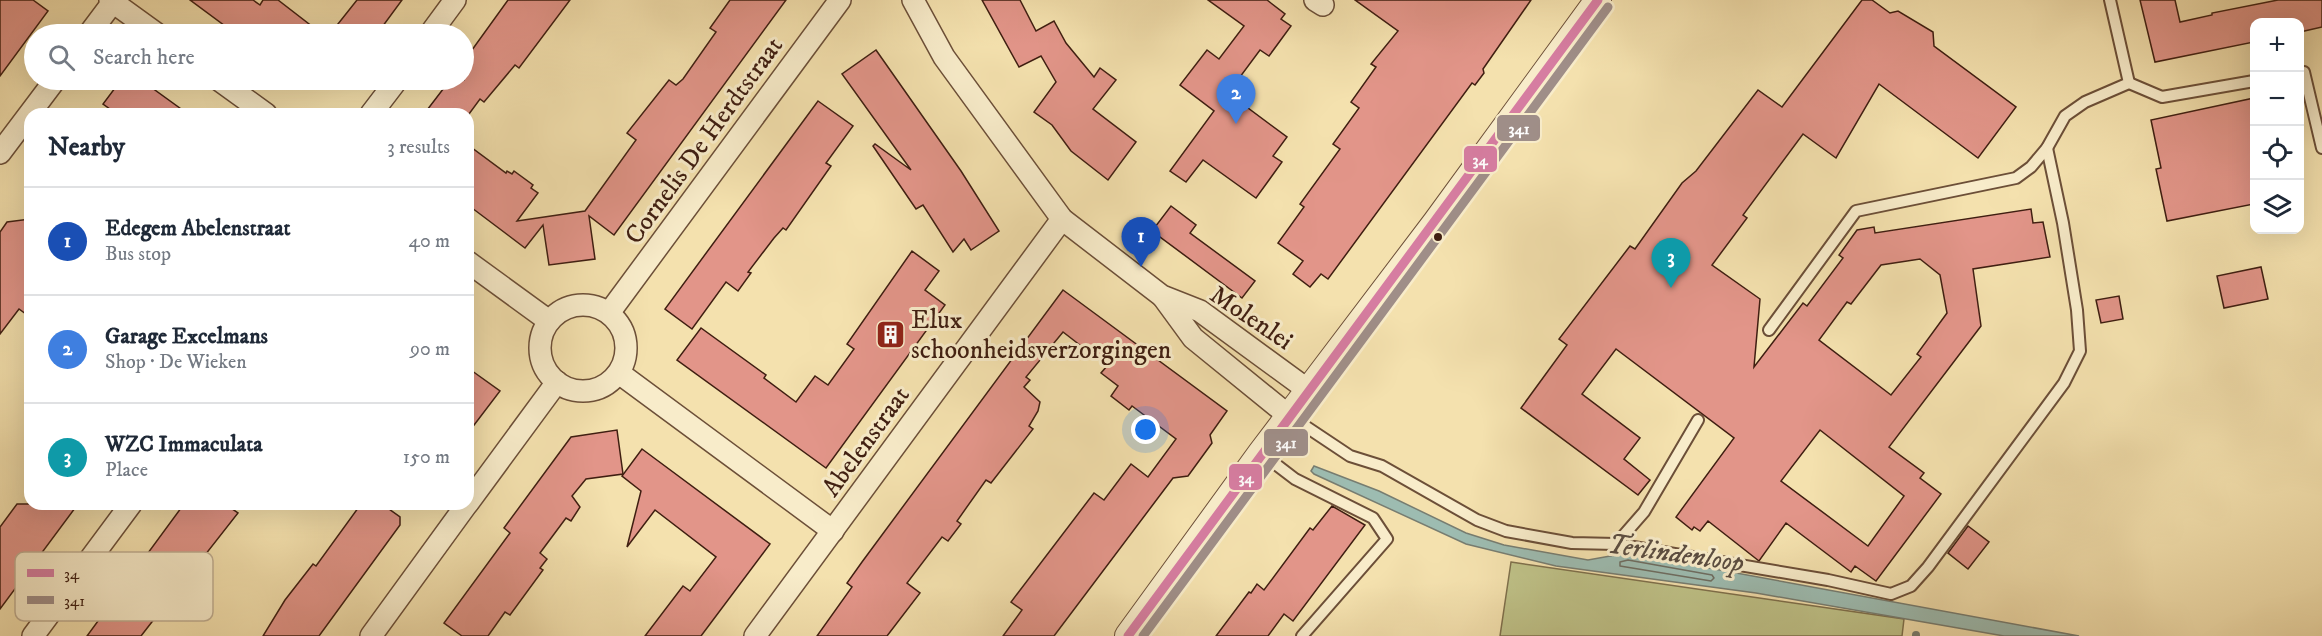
<!DOCTYPE html>
<meta charset="utf-8">
<style>
:root{--surface:#fff;--page:#f6f6f7;--text:#1f2937;--muted:#747a83;--line:#e0e1e3;--accent:#8f2418}
body{margin:0;font-family:"IM FELL DW Pica",serif;background:var(--page);color:var(--text)}
.controls{position:absolute;right:18px;top:18px;display:grid;overflow:hidden;border-radius:12px;box-shadow:0 6px 24px #0002}
.controls button{width:54px;height:54px;display:grid;place-items:center;padding:0;border:0;border-bottom:2px solid var(--line);background:var(--surface);color:var(--text);font:30px sans-serif}
.you{position:absolute;left:1146px;top:430px;width:21px;height:21px;margin:-15px;border:4px solid #fff;border-radius:50%;background:#1a73e8;box-shadow:0 0 0 9px #1a73e833}
.badge{display:grid;place-items:center;width:39px;height:39px;border-radius:50%;background:var(--accent);color:#fff;font-size:20px;font-weight:700}
.pin{position:absolute;translate:-50% -50px;filter:drop-shadow(0 2px 3px #0008)}
.pin::after{content:'';position:absolute;top:32px;width:21px;height:18px;background:inherit;clip-path:polygon(0 0,100% 0,50% 100%)}
.list{margin:0;padding:0;list-style:none}
h2{display:flex;justify-content:space-between;align-items:center;height:78px;margin:0;padding:0 24px;font-size:26px}
h2 small{font-size:20px;font-weight:400;color:var(--muted)}
.list li{display:grid;grid-template-columns:39px 1fr auto;gap:18px;align-items:center;box-sizing:border-box;height:108px;padding:0 24px;border-top:2px solid var(--line)}
.list b{display:block;font-size:22px;white-space:nowrap}
.list p{margin:0;font-size:20px;white-space:nowrap;color:var(--muted)}
.list em{font-size:20px;font-style:normal;color:var(--muted)}
.icon{flex:none;width:33px;height:33px;fill:none;stroke:currentColor;stroke-width:2;stroke-linecap:round;stroke-linejoin:round}
.map{position:relative;flex:none;width:2322px;height:636px;overflow:hidden}
.search{position:absolute;background:var(--surface);box-shadow:0 6px 24px #0002;left:24px;top:24px;width:450px;height:66px;display:flex;align-items:center;gap:15px;box-sizing:border-box;padding:0 21px;border-radius:33px;color:var(--muted);font-size:22px}
.panel{position:absolute;background:var(--surface);box-shadow:0 6px 24px #0002;left:24px;top:108px;width:450px;height:402px;border-radius:18px}
.map>svg:first-child{display:block}
</style>
<div class="map">
<svg width="2322" height="636" viewBox="0 0 2322 636">
<rect width="100%" height="100%" fill="#f4e1ae"/>
<filter id="stains"><feTurbulence type="fractalNoise" baseFrequency=".00333" numOctaves="4"/><feColorMatrix values="0 0 0 0 .2 0 0 0 0 .09 0 0 0 0 .02 0 0 0 .5 -.17"/></filter>
<radialGradient id="worn" r=".72"><stop offset=".6" stop-color="#630" stop-opacity="0"/><stop offset="1" stop-color="#630" stop-opacity=".3"/></radialGradient>
<!-- green -->
<polygon fill="#bfc288" stroke="#7f704c" stroke-width="1.5" points="1511,562 1904,619 1902,636 1500,636"/>
<!-- water -->
<polygon fill="#9dbcb1" stroke="#777d71" stroke-width="1.5" points="1314,466 1379,491 1466,533 1504,545 1588,560 1627,553 2079,636 2004,636 1756,593 1556,566 1466,544 1314,474 1311,471"/>
<g fill="none" stroke-linecap="round" stroke-linejoin="round">
<!-- shore -->
<polygon stroke="#6e6d61" stroke-width="1.5" points="1628,560 1712,575 1714,578 1711,581 1620,566 1620,562"/>
<!-- stream -->
<polyline stroke="#777d71" stroke-width="8" points="1916,636 1916,635"/>
</g>
<!-- building -->
<g fill="#e29589" stroke="#3f1e11" stroke-width="1.5" fill-rule="evenodd">
<polygon points="0,0 33,0 48,11 0,76"/>
<polygon points="190,0 253,0 260,5 263,0 278,0 322,34 236,34"/>
<polygon points="357,0 402,0 377,34 330,34"/>
<polygon points="508,0 570,0 519,68 515,65 484,102 480,99 469,114 424,114 450,80 464,80 464,61"/>
<polygon points="730,0 786,0 614,235 589,216 595,259 549,265 543,225 525,248 468,205 468,145 506,173 507,171 512,174 514,171 533,185 531,188 538,193 517,221 585,211 636,140 627,133 669,80 676,85 683,79 716,32 710,28"/>
<polygon points="982,0 1020,0 1036,31 1054,21 1066,43 1094,77 1100,68 1116,80 1093,109 1136,142 1108,180 1071,151 1052,125 1034,112 1056,82 1041,56 1019,67"/>
<polygon points="1208,0 1267,0 1285,14 1281,19 1291,26 1269,56 1260,50 1228,93 1287,137 1273,156 1282,162 1256,198 1203,160 1186,182 1170,171 1214,111 1180,85 1207,50 1219,59 1244,26"/>
<polygon points="1355,0 1531,0 1483,69 1484,73 1475,85 1472,83 1328,279 1321,274 1310,287 1293,274 1303,261 1278,243 1304,207 1300,204 1340,149 1333,144 1359,108 1351,102 1376,67 1371,64 1398,31"/>
<path d="M1862,0H1872L1890,13L1898,11L1933,32L1934,46L2016,107L1978,158L1879,84L1836,158L1803,134L1743,215L1747,218L1712,265L1760,299L1754,367L1803,303L1807,306L1843,258L1839,255L1857,230L1874,227L1875,233L2031,209L2033,223L2043,222L2050,257L1973,269L1981,326L1889,447L1924,473L1920,478L1941,494L1876,581L1855,566L1851,572L1786,523L1759,561L1708,521L1700,531L1694,527L1692,530L1676,517L1734,438L1616,349L1582,394L1640,438L1624,459L1650,480L1638,495L1521,408L1567,345L1559,339L1630,246L1635,249L1682,183L1696,171L1758,90L1782,107ZM1920,259L1940,275L1947,313L1917,354L1921,357L1891,395L1819,340L1847,302L1851,304L1881,265ZM1820,430L1904,496L1868,546L1781,481Z"/>
<polygon points="2140,0 2175,0 2180,22 2212,15 2212,13 2278,0 2322,0 2322,27 2300,32 2300,22 2254,22 2254,42 2155,62"/>
<polygon points="876,50 961,171 999,231 971,250 964,239 953,252 923,205 916,209 873,146 875,144 911,170 842,74"/>
<polygon points="121,80 141,80 188,114 117,114 103,104"/>
<polygon points="2254,98 2254,204 2167,221 2156,169 2161,168 2151,120"/>
<polygon points="818,101 853,126 826,163 831,166 786,230 783,228 774,238 748,272 751,273 738,291 726,282 692,329 665,309"/>
<polygon points="1171,206 1196,225 1190,233 1255,281 1242,298 1152,231"/>
<polygon points="30,219 30,317 19,309 0,334 0,232 7,222"/>
<polygon points="912,251 939,271 925,290 945,305 826,468 677,360 701,328 766,375 764,378 796,402 815,376 828,385 854,349 847,344"/>
<polygon points="2261,267 2268,299 2224,308 2217,276"/>
<polygon points="1063,290 1227,411 1210,435 1212,443 1188,476 1173,478 1054,636 1003,636 1022,610 1011,602 1094,493 1104,500 1131,464 1148,477 1176,439 1132,406 1129,410 1111,396 1118,386 1101,373 1107,366 1063,332 1026,377 1030,380 1024,387 1040,402 1038,411 1029,426 1033,429 991,483 986,480 957,521 961,524 948,541 942,537 907,583 920,593 887,636 817,636 852,587 847,583 862,562"/>
<polygon points="2119,296 2123,319 2101,323 2096,300"/>
<polygon points="468,368 500,391 468,433"/>
<polygon points="617,430 623,474 586,479 572,496 580,507 571,521 566,518 540,553 547,559 540,568 543,570 510,615 505,612 488,636 462,636 444,623 510,533 504,528 571,437"/>
<polygon points="642,449 770,544 701,636 645,636 683,586 690,591 716,557 655,510 627,547 641,491 622,476"/>
<polygon points="17,504 78,504 0,609 0,527"/>
<polygon points="184,504 225,504 238,513 183,583 189,587 168,615 155,618 141,636 87,636"/>
<polygon points="361,504 382,504 400,517 400,525 319,636 263,636 285,600 313,564 316,566"/>
<polygon points="1332,506 1365,525 1293,621 1284,614 1268,636 1216,636 1249,592 1251,593 1257,584 1264,590 1310,528 1313,530"/>
<polygon points="1968,526 1989,542 1968,569 1948,553"/>
</g>
<g fill="none" stroke-linecap="round" stroke-linejoin="round">
<defs>
<g id="service">
<polyline points="2300,73 2304,72 2322,148"/>
<polyline points="2129,83 2162,97 2254,81"/>
<polyline points="1769,330 1856,211 2016,178 2031,167 2047,148 2065,116 2085,102 2129,83 2110,0"/>
<polyline points="1290,416 1350,456 1382,466 1477,520 1506,531 1572,543 1616,544 1828,580 1891,594 1911,586 1928,567 2064,383 2080,351 2077,310 2063,223 2047,148"/>
<polyline points="1261,453 1295,479 1373,518 1387,539 1302,636"/>
<polyline points="1616,544 1644,512 1698,420"/>
</g>
<g id="minor">
<polyline points="110,0 157,34"/>
<polyline points="913,0 944,57 1062,219 1162,296 1200,311 1308,390"/>
<polyline points="1315,0 1323,5"/>
<polyline points="89,34 113,2"/>
<polyline points="430,34 455,0"/>
<polyline points="219,80 266,114"/>
<polyline points="371,114 397,80"/>
<polyline points="0,153 55,80"/>
<polyline points="468,262 549,321"/>
<polyline points="1163,297 1193,338 1289,416"/>
<circle cx="583" cy="348" r="43"/>
<polyline points="609,313 840,0"/>
<polyline points="619,373 833,531"/>
<polyline points="468,503 557,382"/>
<polyline points="33,636 131,504"/>
<polyline points="371,636 467,504"/>
<polyline points="755,636 1062,219"/>
</g>
<polyline id="tertiary" points="1128,636 1261,453 1436,222 1598,0"/>
</defs>
<!-- service casing -->
<use href="#service" stroke="#6c4f38" stroke-width="14"/>
<!-- minor casing -->
<use href="#minor" stroke="#6c4f38" stroke-width="24"/>
<!-- tertiary casing -->
<use href="#tertiary" stroke="#6c4f38" stroke-width="28"/>
<!-- service -->
<use href="#service" stroke="#f8ecca" stroke-width="10"/>
<!-- minor -->
<use href="#minor" stroke="#f8ecca" stroke-width="21"/>
<!-- tertiary -->
<use href="#tertiary" stroke="#f8ecca" stroke-width="26"/>
<defs>
<polyline id="bus-1" points="1128,636 1598,0"/>
<polyline id="bus-2" points="1143,636 1608,7"/>
</defs>
<!-- bus-1 casing -->
<use href="#bus-1" stroke="#f8ecca" stroke-width="14"/>
<!-- bus-2 casing -->
<use href="#bus-2" stroke="#f8ecca" stroke-width="14"/>
<!-- bus-1 -->
<use href="#bus-1" stroke="#d67da1" stroke-width="9"/>
<!-- bus-2 -->
<use href="#bus-2" stroke="#9f8e88" stroke-width="9"/>
</g>
<!-- icons -->
<defs>
<symbol id="building-square" viewBox="-11 -11 22 22"><rect x="-9" y="-9" width="18" height="18" rx="4" fill="#8f2418" stroke="#f8ecca"/><path d="M-4-6H4V6H1V3H-1V6H-4ZM-2.5-4.3h1.7v1.8h-1.7ZM.8-4.3h1.7v1.8H.8ZM-2.5-1h1.7V.8h-1.7ZM.8-1h1.7V.8H.8Z" fill="#fff"/></symbol>
</defs>
<g fill-rule="evenodd">
<use href="#building-square" x="874" y="318" width="33" height="33"/>
</g>
<!-- markers -->
<circle fill="#3f1e11" stroke="#f8ecca" stroke-width="2" cx="1438" cy="237" r="5"/>
<g text-anchor="middle" stroke-width="6" stroke-linejoin="round" paint-order="stroke">
<!-- street labels -->
<g font-size="26" fill="#3f1e11" stroke="#f8ecca">
<text transform="translate(703 140) rotate(-54)" y="9">Cornelis De Herdtstraat</text>
<text transform="translate(1252 317) rotate(34)" y="9">Molenlei</text>
<text transform="translate(865 441) rotate(-54)" y="9">Abelenstraat</text>
</g>
<!-- poi labels -->
<g font-size="26" fill="#3f1e11" stroke="#f8ecca" text-anchor="start">
<text x="911" y="328">Elux<tspan x="911" dy="30">schoonheidsverzorgingen</tspan></text>
</g>
<!-- water labels -->
<g font-size="27" font-style="italic" fill="#5b4d41" stroke="#f8ecca">
<text transform="translate(1676 553) rotate(8)" y="9">Terlindenloop</text>
</g>
</g>
<!-- legend -->
<rect x="15" y="552" width="198" height="69" rx="9" fill="#f8ecca" stroke="#c0ae92" stroke-width="1.5"/>
<rect x="27" y="569" width="27" height="8" fill="#d67da1"/>
<rect x="27" y="596" width="27" height="8" fill="#9f8e88"/>
<g font-size="16" fill="#3f1e11">
<text x="64" y="579">34</text>
<text x="64" y="606">341</text>
</g>
<g stroke="#f8ecca" stroke-width="2">
<rect x="1496" y="114" width="45" height="28" rx="6" fill="#9f8e88"/>
<rect x="1463" y="145" width="35" height="28" rx="6" fill="#d67da1"/>
<rect x="1263" y="428" width="46" height="29" rx="6" fill="#9f8e88"/>
<rect x="1228" y="463" width="35" height="28" rx="6" fill="#d67da1"/>
</g>
<g font-size="16" text-anchor="middle" font-weight="bold" fill="#fff">
<text x="1519" y="134">341</text>
<text x="1480" y="165">34</text>
<text x="1286" y="448">341</text>
<text x="1246" y="483">34</text>
</g>
<rect width="100%" height="100%" filter="url(#stains)"/>
<rect width="100%" height="100%" fill="url(#worn)"/>
</svg>
<div class="controls">
<button>+</button>
<button>−</button>
<button><svg class="icon" aria-label="locate" viewBox="0 0 24 24"><circle cx="12" cy="12" r="6"/><path d="M12 2v4M12 18v4M2 12h4M18 12h4"/></svg></button>
<button><svg class="icon" aria-label="layers" viewBox="0 0 24 24"><path d="M12 4l9 5-9 5-9-5zM3 14l9 5 9-5"/></svg></button>
</div>
<div class="you"></div>
<div class="pin badge" style="left:1141px;top:267px;background:#1a4fb4">1</div>
<div class="pin badge" style="left:1236px;top:124px;background:#3f7fe0">2</div>
<div class="pin badge" style="left:1671px;top:288px;background:#0f9aa8">3</div>
<div class="search"><svg class="icon" aria-label="search" viewBox="0 0 24 24"><circle cx="10" cy="10" r="6"/><path d="M15 15l6 6"/></svg>Search here</div>
<section class="panel">
<h2>Nearby<small>3 results</small></h2>
<ul class="list">
<li><span class="badge" style="background:#1a4fb4">1</span><div><b>Edegem Abelenstraat</b><p>Bus stop</p></div><em>40 m</em></li>
<li><span class="badge" style="background:#3f7fe0">2</span><div><b>Garage Excelmans</b><p>Shop · De Wieken</p></div><em>90 m</em></li>
<li><span class="badge" style="background:#0f9aa8">3</span><div><b>WZC Immaculata</b><p>Place</p></div><em>150 m</em></li>
</ul>
</section>
</div>
